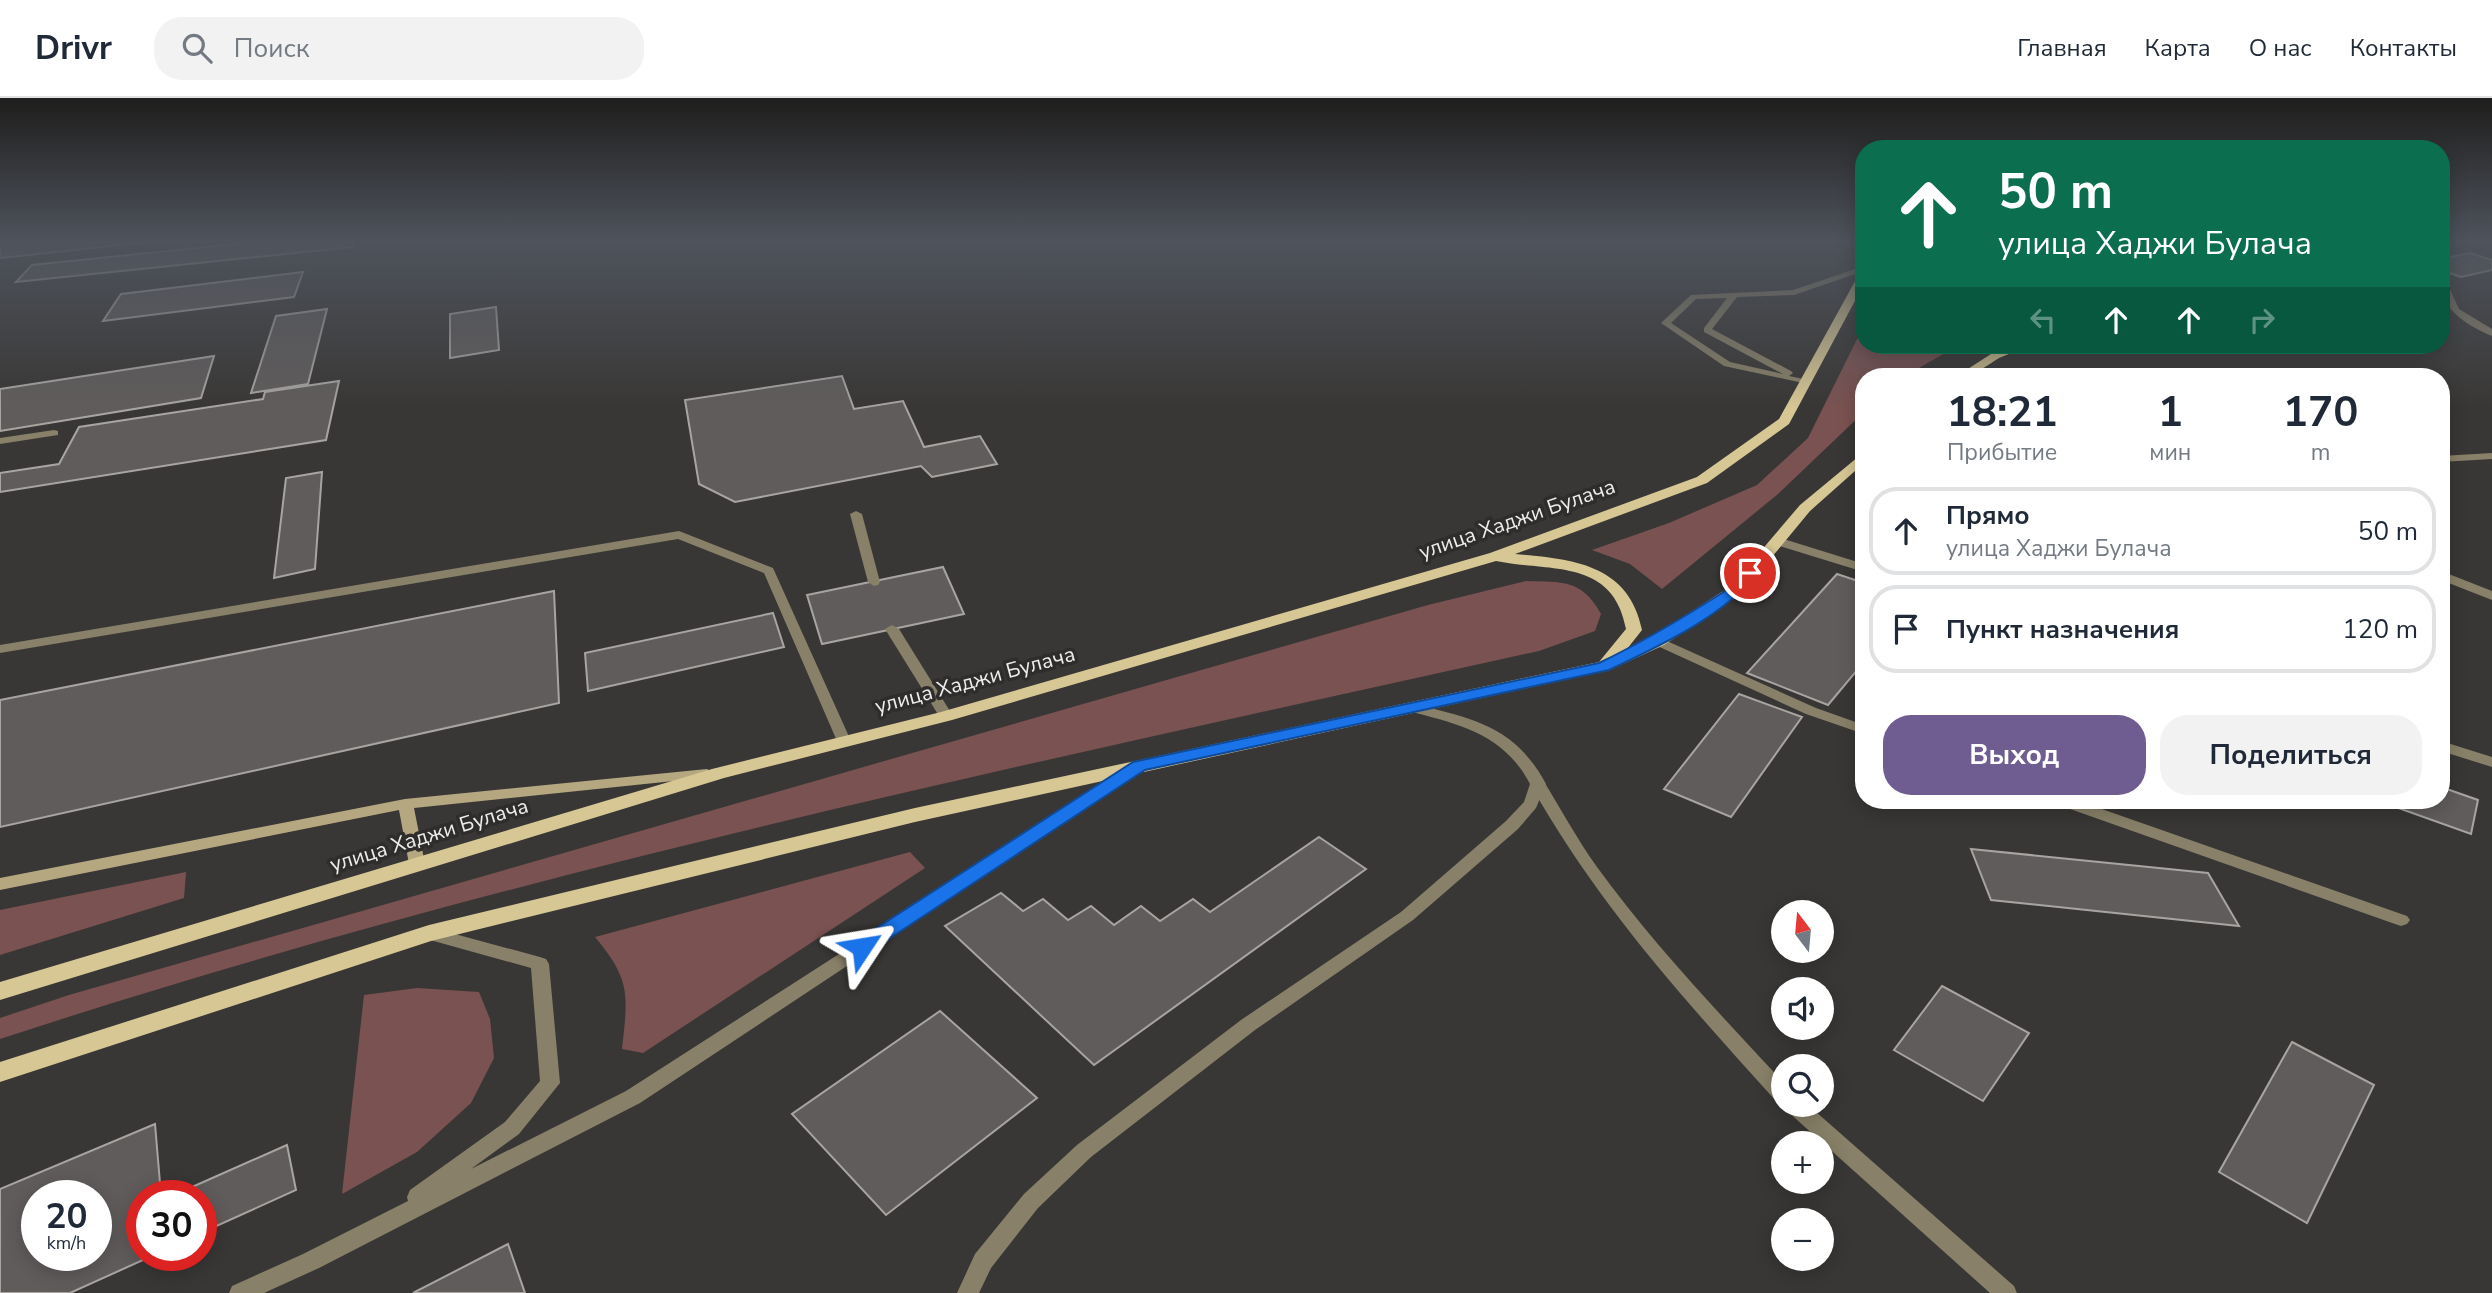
<!DOCTYPE html>
<html lang="ru">
<head>
<meta charset="utf-8">
<style>
	:root { --surface:#fff; --page:#f2f2f3; --text:#1f2937; --muted:#747a83; --line:#e0e1e3; --accent:#6f5d91 }
	body { margin:0; font-family:"Nunito Sans",sans-serif; background:var(--page); color:var(--text); height:100vh; display:flex; flex-direction:column; font-size:26px; white-space:nowrap }
	* { box-sizing:border-box; margin:0 }
	p { font-size:23px; color:var(--muted) }
	.icon { flex:none; width:38px; height:38px; fill:none; stroke:currentColor; stroke-width:2; stroke-linecap:round; stroke-linejoin:round }
	.map { position:relative; flex:1; overflow:hidden }
	.sheet { position:absolute; left:1855px; top:270px; width:595px; height:441px; display:flex; flex-direction:column; background:var(--surface); border-radius:28px; box-shadow:0 4px 18px #0003 }
	.sheet>* { flex:none }
	.banner { position:absolute; left:1855px; top:42px; width:595px; height:214px; border-radius:28px; box-shadow:0 4px 18px #0003; background:#0b6e4f; color:#fff; overflow:hidden }
	.needle { width:46px; rotate:344deg }
	.fabs { position:absolute; left:1771px; top:802px; display:grid; gap:14px }
	.fabs a { display:grid; place-items:center; width:63px; height:63px; border-radius:50%; background:var(--surface); box-shadow:0 4px 18px #0003; font-size:35px }
	.speed { position:absolute; left:21px; top:1082px; display:flex; gap:14px; font-size:35px; font-weight:700; text-align:center }
	.speed>* { display:grid; place-content:center; width:91px; height:91px; border-radius:50%; background:var(--surface); box-shadow:0 4px 18px #0003; line-height:1 }
	.speed small { font-size:18px; font-weight:400 }
	.speed .limit { border:10px solid #d22; background:#fff; color:#111 }
	.pin { position:absolute; display:grid; place-items:center; width:60px; height:60px; color:#fff; margin:-30px; border:4px solid #fff; border-radius:50%; box-shadow:0 2px 7px #0007 }
	.me { position:absolute; width:77px; margin:-38px; rotate:57deg; stroke-linejoin:round; filter:drop-shadow(0 0 5px #0008) }
	.turn { display:flex; align-items:center; gap:24px; height:147px; padding:0 28px; font-size:32px }
	.turn .icon { width:91px; height:91px; stroke-width:2.5 }
	.turn b { display:block; font-size:49px; line-height:60px }
	.lanes { display:flex; align-items:center; height:66px; padding:0 28px; background:#0003; justify-content:center; gap:35px; direction:ltr }
	.lanes .off { opacity:.35 }
	.eta { display:flex; justify-content:space-evenly; align-items:center; height:119px; text-align:center }
	.eta b { font-size:42px; font-weight:700; line-height:49px }
	.button { display:flex; gap:14px; margin-top:auto; padding:14px 28px }
	.button a { flex:1; height:80px; border-radius:28px; background:var(--accent); color:#fff; font-size:28px; font-weight:700; line-height:80px; text-align:center }
	.button a+a { background:var(--page); color:var(--text) }
	ul { padding:0; list-style:none }
	li { display:flex; align-items:center; gap:21px; height:88px; margin:0 14px 10px; padding:0 14px; border:4px solid var(--line); border-radius:28px }
	li div { flex:1 }
	li b { display:block; font-size:26px }
	li em { font-style:normal }
	header { display:flex; align-items:center; gap:42px; box-sizing:border-box; height:98px; padding:0 35px; background:var(--surface); border-bottom:2px solid var(--line) }
	header strong { font-size:33px }
	nav { display:flex; gap:38px; margin-inline-start:auto; font-size:24px }
	.search { width:490px; height:63px; background:var(--page); display:flex; align-items:center; gap:18px; box-sizing:border-box; padding:0 24px; border-radius:28px; color:var(--muted); font-size:26px }
	.map>svg:first-child { display:block }
	.green { fill:#7a5251 }
	.building { fill:#605c5b; stroke:#a8a4a2; stroke-width:2; fill-rule:evenodd }
	.lines { fill:none; stroke-linecap:round; stroke-linejoin:round }
	.lane { fill:#888068; fill-rule:evenodd }
	.street { fill:#888068; fill-rule:evenodd }
	.secondary { fill:#b5a881; fill-rule:evenodd }
	.primary { fill:#d7c795; fill-rule:evenodd }
	.route { fill:#1a73e8; stroke:#114b97; stroke-width:2 }
	.labels { text-anchor:middle; dominant-baseline:central; stroke-width:7; stroke-linejoin:round; paint-order:stroke }
	.street-label { font-size:21px; fill:#efedec; stroke:#2f2d2b }
</style>
</head>
<body>
<header>
<strong>Drivr</strong>
<div class="search"><svg class="icon" aria-label="search" viewBox="0 0 24 24"><circle cx="10" cy="10" r="6"/><path d="M15 15l6 6"/></svg>Поиск</div>
<nav><a>Главная</a><a>Карта</a><a>О нас</a><a>Контакты</a></nav>
</header>
<div class="map">
<svg width="2492" height="1195" viewBox="0 0 2492 1195">
	<rect width="100%" height="100%" fill="#393735"/>
	<g class="green">
		<polygon points="1864,227 1864,247 1959,247 1905,278 1864,278 1864,314 1778,396 1662,491 1630,466 1592,452 1669,425 1757,387 1808,340"/>
		<path d="M1526 483C1562 484 1582 481 1601 516L1595 533 1539 553C1023 667 503 776 0 941V920L69 897 1428 507Z"/>
		<path d="M910 754 925 770 643 955 622 951C628 897 631 882 595 839Z"/>
		<polygon points="186,774 184,800 0,857 0,812"/>
		<polygon points="417,890 479,894 490,921 494,960 471,1005 417,1054 342,1096 364,897"/>
	</g>
	<g class="building">
		<polygon points="0,143 157,143 0,160"/>
		<polygon points="264,143 354,143 352,149 16,184 32,167"/>
		<polygon points="2470,155 2492,162 2492,172 2461,179 2441,172 2441,161"/>
		<polygon points="303,174 294,199 103,223 121,196"/>
		<polygon points="496,209 499,252 450,260 450,216"/>
		<polygon points="327,211 308,286 251,295 276,218"/>
		<polygon points="214,258 201,300 0,333 0,291"/>
		<polygon points="842,278 854,311 903,303 924,349 980,338 997,366 932,379 921,368 735,404 699,386 685,302"/>
		<polygon points="339,283 326,342 0,394 0,375 59,366 79,329 263,301 265,294"/>
		<polygon points="322,374 315,471 274,480 286,380"/>
		<polygon points="943,469 964,516 822,546 807,497"/>
		<polygon points="1837,476 1864,485 1864,564 1828,607 1747,575"/>
		<polygon points="554,493 559,605 0,729 0,602"/>
		<polygon points="773,515 784,549 588,593 585,555"/>
		<polygon points="1739,596 1802,619 1731,719 1664,691"/>
		<polygon points="2441,689 2478,702 2471,736 2376,702 2441,702"/>
		<polygon points="1319,739 1366,771 1094,967 945,828 1001,795 1023,813 1043,801 1068,822 1091,808 1114,827 1141,808 1160,823 1193,801 1210,814"/>
		<polygon points="1971,751 2208,775 2239,828 1991,802"/>
		<polygon points="1942,888 2029,935 1983,1003 1894,952"/>
		<polygon points="940,913 1037,1000 886,1117 792,1016"/>
		<polygon points="2292,944 2374,987 2307,1125 2219,1074"/>
		<path d="M155 1026 161 1097H142V1157H154L70 1195H0V1091ZM37 1097H96V1157H37Z"/>
		<polygon points="287,1047 296,1092 201,1135 201,1097 174,1097"/>
		<polygon points="508,1146 525,1195 413,1195"/>
	</g>
	<g class="lines">
		<g class="lane">
			<path d="M1864 168V173L1794 197 1737 199 1712 231 1791 273 1793 275 1789 278 1808 282V286L1724 268 1661 225 1691 197 1793 192ZM1727 200 1704 230V234L1783 276 1730 264 1671 225 1696 201Z"/>
			<path d="M2441 186 2449 189 2459 211 2492 231V238C2470 229 2441 212 2441 186Z"/>
			<polygon points="54,332 58,333 58,337 0,346 0,340"/>
			<polygon points="2492,355 2492,361 2441,364 2441,358"/>
			<polygon points="856,413 862,416 880,484 878,487 874,488 868,484 850,416"/>
			<polygon points="679,433 773,470 851,643 849,646 844,648 837,643 764,475 678,441 0,555 0,547"/>
			<polygon points="1777,439 1864,466 1864,474 1773,446 1773,440"/>
			<polygon points="2441,473 2492,493 2492,502 2441,482"/>
			<polygon points="892,527 899,531 953,618 951,621 941,621 939,618 885,531"/>
			<polygon points="1658,539 1816,610 1864,627 1864,636 1806,616 1653,546 1651,543 1653,540"/>
			<polygon points="2441,643 2492,659 2492,669 2441,653"/>
			<path d="M1538 681 1543 682C1561 711 1577 741 1597 769 1653 846 1719 915 1783 984V1005L1776 1003C1683 900 1599 808 1530 686Z"/>
			<polygon points="2053,702 2076,702 2407,818 2410,822 2407,826 2401,828 2395,826 2056,706"/>
			<polygon points="1783,1006 1807,1006 2014,1188 2017,1195 1990,1195 1786,1012"/>
		</g>
		<g class="street">
			<path d="M1413 606C1472 620 1515 628 1546 686L1536 710 1518 731 1413 822 1255 932 1091 1059 1038 1110 991 1170 979 1195H957L975 1156 1024 1096 1077 1047 1241 922 1401 814 1506 723 1524 704 1530 686C1504 636 1459 626 1408 613L1406 610 1408 607Z"/>
			<polygon points="1138,664 1143,666 1145,669 1143,672 640,1005 319,1170 264,1195 229,1195 232,1188 303,1156 408,1103 407,1099 410,1092 505,1024 540,983 531,870 423,840 420,835 423,830 429,829 540,859 546,861 549,866 560,985 519,1036 471,1071 626,993"/>
		</g>
		<polygon class="secondary" points="707,671 715,676 712,679 414,710 425,766 423,770 411,770 409,766 399,712 0,792 0,780 405,701"/>
		<g class="primary">
			<path d="M1864 173V186L1789 326 1707 385 1515 456C1572 461 1629 466 1642 532L1627 551 1652 539 1731 488 1800 407 1864 354V365L1810 413 1743 494 1664 547 1610 572 915 724 431 843 0 984V964L429 827 915 710 1599 564 1626 531C1613 460 1550 474 1496 463L952 622 724 680 0 902V884L712 671 941 614 1490 455 1697 379 1779 321 1859 176Z"/>
			<polygon points="2015,247 2031,247 1999,260 1971,278 1957,278 1991,256"/>
		</g>
	</g>
	<linearGradient id="sky" x2="0" y2="1"><stop stop-color="#1f1e1d"/><stop offset="0.46" stop-color="#4e535c"/><stop offset="1" stop-color="#4e535c" stop-opacity="0"/></linearGradient>
	<rect width="2492" height="311" fill="url(#sky)"/>
	<path class="route" d="M1750 471 1757 475C1725 518 1657 549 1609 572L1145 672 869 854H855L852 849 855 844 1133 664 1599 565C1643 544 1681 521 1722 495 1731 488 1739 474 1750 471Z"/>
	<g class="labels">
		<g class="street-label">
			<text transform="translate(1517 421) rotate(-19)">улица Хаджи Булача</text>
			<text transform="translate(975 582) rotate(-15)">улица Хаджи Булача</text>
			<text transform="translate(429 737) rotate(-17)">улица Хаджи Булача</text>
		</g>
	</g>
</svg>
<div class="fabs">
<a><svg class="needle" viewBox="-14 -14 28 28"><path d="M0-13l5 13h-10z" fill="#e53935"/><path d="M0 13l5-13h-10z" fill="#747a83"/></svg></a>
<a><svg class="icon" aria-label="sound" viewBox="0 0 24 24"><path d="M4 9h4l5-4v14l-5-4H4zM17 9q2 3 0 6"/></svg></a>
<a><svg class="icon" aria-label="search" viewBox="0 0 24 24"><circle cx="10" cy="10" r="6"/><path d="M15 15l6 6"/></svg></a>
<a>+</a>
<a>−</a>
</div>
<div class="speed"><div>20<small>km/h</small></div><div class="limit">30</div></div>
<div class="pin" style="left:1750px;top:475px;background:#d93025"><svg class="icon" aria-label="arrive" viewBox="0 0 24 24"><path d="M6 21V4h12l-3 4 3 4H6"/></svg></div>
<svg class="me" style="left:862px;top:849px" viewBox="-20 -20 40 40"><path d="M0-17L14 15 0 8-14 15z" fill="#1a73e8" stroke="#fff" stroke-width="4"/></svg>
<div class="banner">
<div class="turn"><svg class="icon" aria-label="ahead" viewBox="0 0 24 24"><path d="M12 20V5M6 11l6-6 6 6"/></svg><div><b>50 m</b>улица Хаджи Булача</div></div>
<div class="lanes"><svg class="icon off" aria-label="left" viewBox="0 0 24 24"><path d="M17 20v-9H6M10 6l-5 5 5 5"/></svg><svg class="icon" aria-label="ahead" viewBox="0 0 24 24"><path d="M12 20V5M6 11l6-6 6 6"/></svg><svg class="icon" aria-label="ahead" viewBox="0 0 24 24"><path d="M12 20V5M6 11l6-6 6 6"/></svg><svg class="icon off" aria-label="right" viewBox="0 0 24 24"><path d="M7 20v-9h11M14 6l5 5-5 5"/></svg></div>
</div>
<section class="sheet">
<div class="eta">
<div><b>18:21</b><p>Прибытие</p></div>
<div><b>1</b><p>мин</p></div>
<div><b>170</b><p>m</p></div>
</div>
<ul>
<li><svg class="icon" aria-label="ahead" viewBox="0 0 24 24"><path d="M12 20V5M6 11l6-6 6 6"/></svg><div><b>Прямо</b><p>улица Хаджи Булача</p></div><em>50 m</em></li>
<li><svg class="icon" aria-label="arrive" viewBox="0 0 24 24"><path d="M6 21V4h12l-3 4 3 4H6"/></svg><div><b>Пункт назначения</b></div><em>120 m</em></li>
</ul>
<div class="button"><a>Выход</a><a>Поделиться</a></div>
</section>
</div>
</body>
</html>
